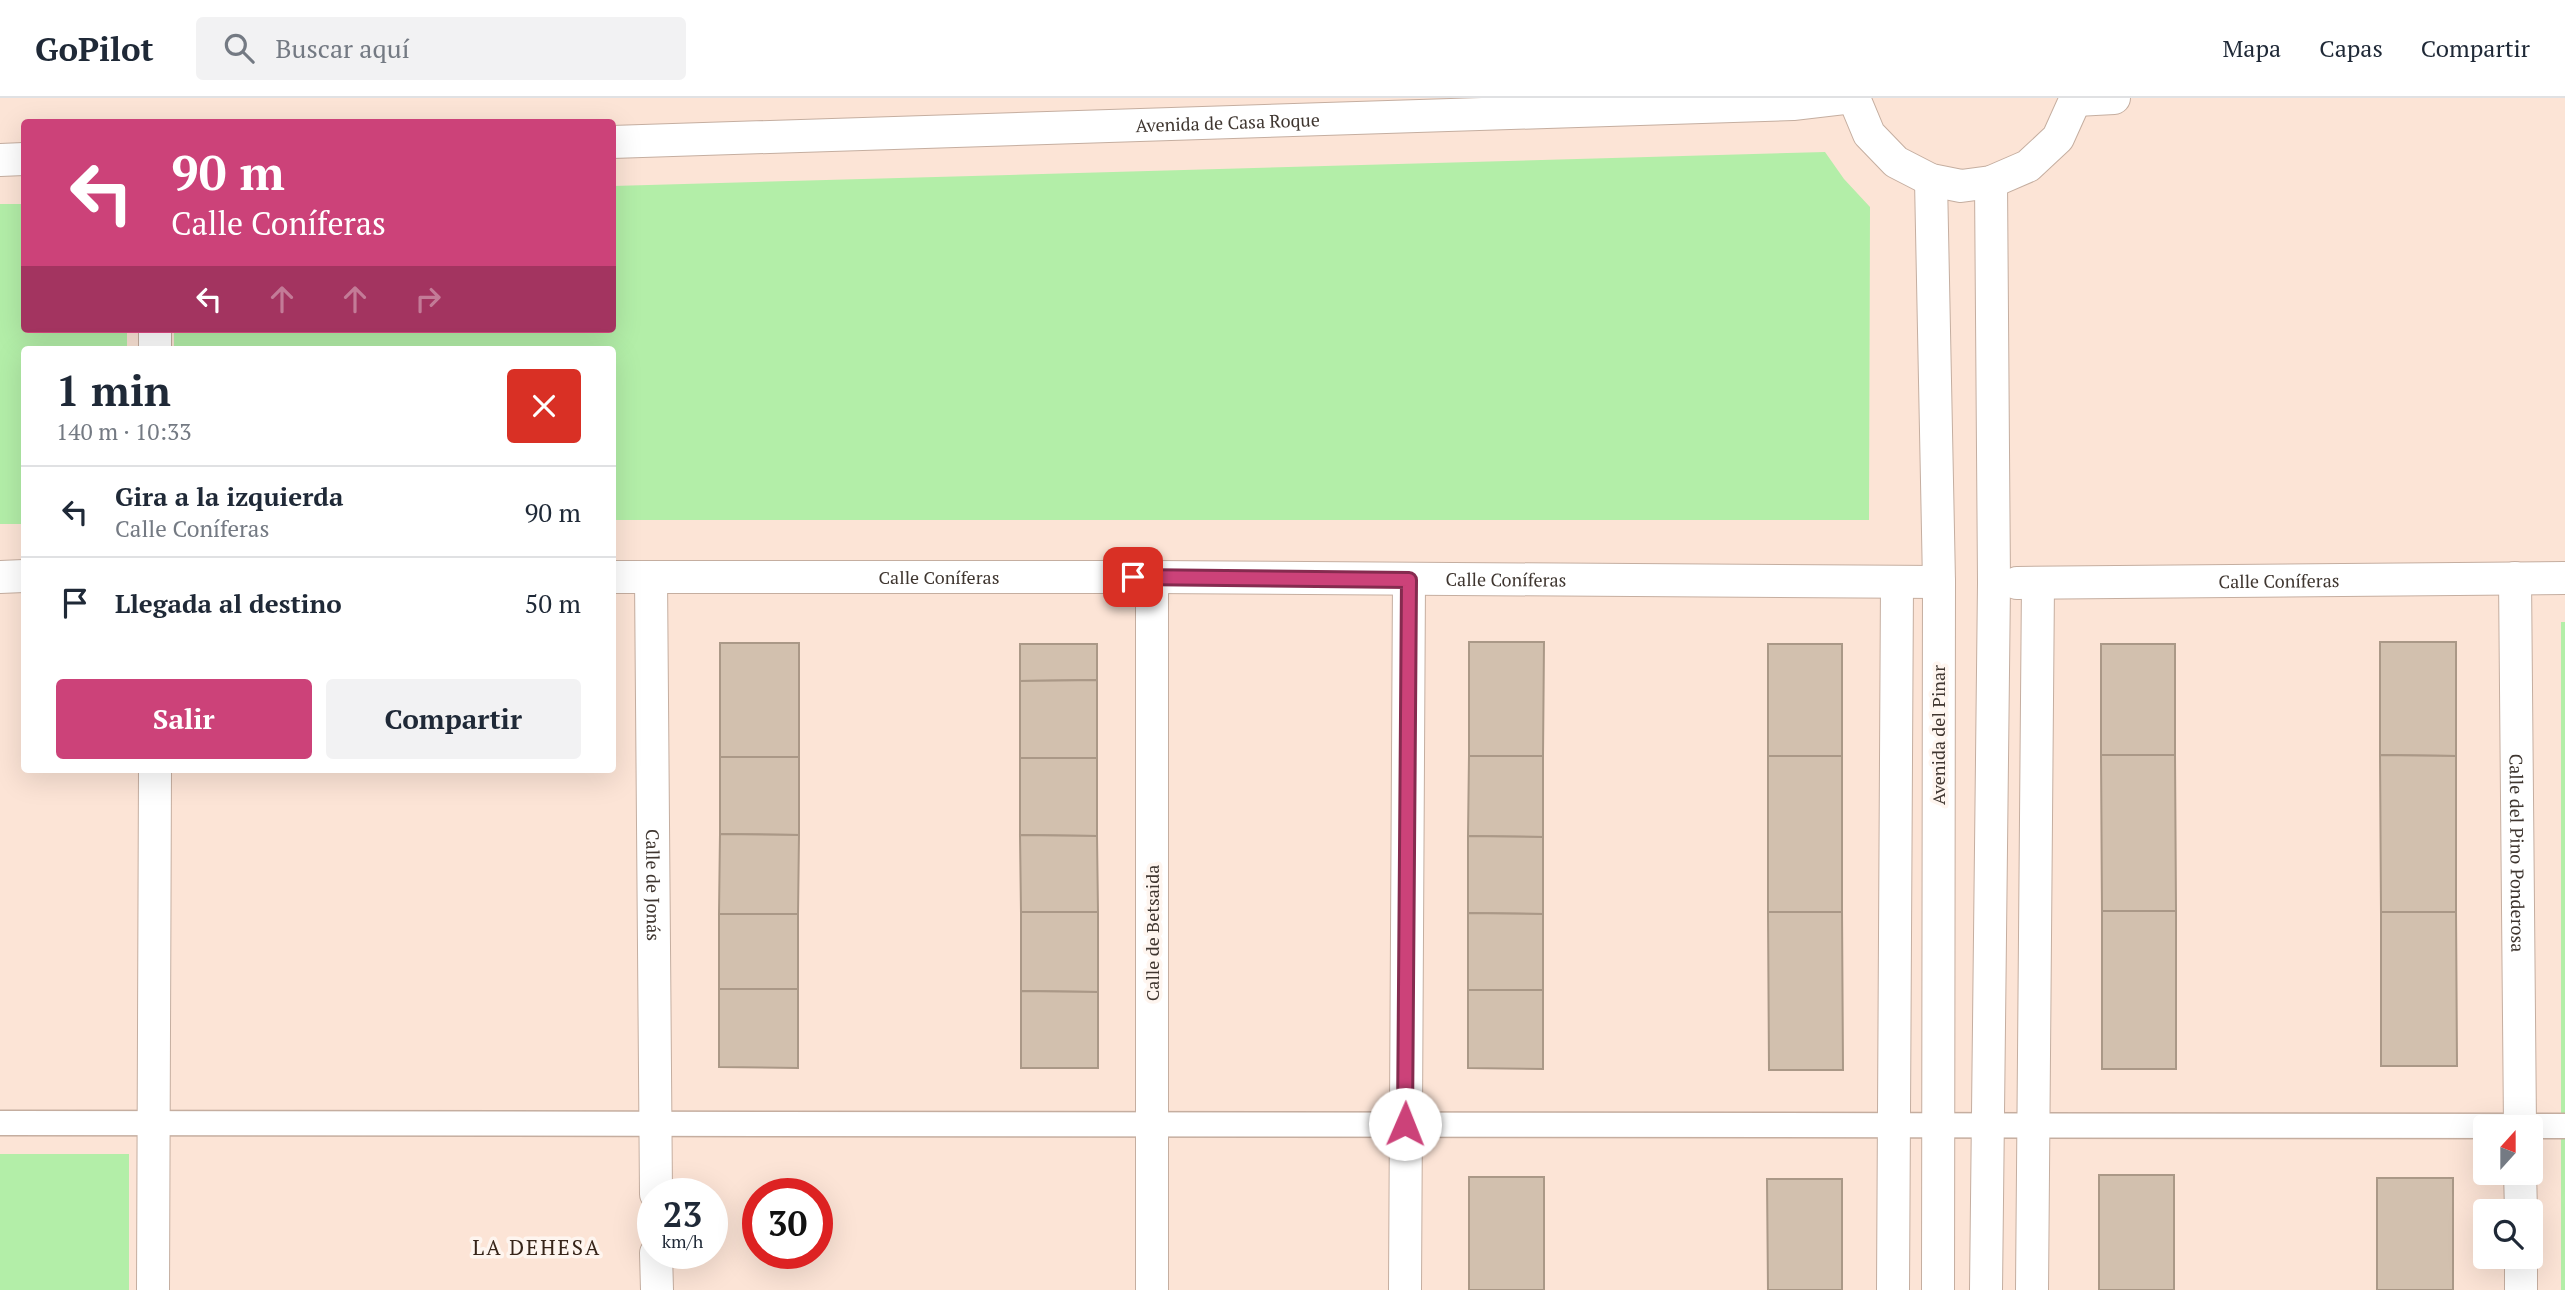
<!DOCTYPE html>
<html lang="es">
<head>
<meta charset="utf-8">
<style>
	:root { --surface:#fff; --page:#f2f2f3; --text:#1f2937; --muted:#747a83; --line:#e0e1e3; --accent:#cc4279 }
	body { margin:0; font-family:"PT Serif",serif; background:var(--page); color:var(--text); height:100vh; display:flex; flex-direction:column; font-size:26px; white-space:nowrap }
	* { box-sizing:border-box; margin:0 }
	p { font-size:23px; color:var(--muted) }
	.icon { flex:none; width:38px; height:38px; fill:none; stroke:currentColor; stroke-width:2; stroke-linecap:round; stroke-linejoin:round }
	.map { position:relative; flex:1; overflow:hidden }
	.details { position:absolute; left:21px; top:248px; width:595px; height:427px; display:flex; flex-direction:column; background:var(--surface); border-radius:7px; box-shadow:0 7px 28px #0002 }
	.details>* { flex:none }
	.banner { position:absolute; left:21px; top:21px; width:595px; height:214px; border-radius:7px; box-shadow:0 7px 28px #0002; background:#cc4279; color:#fff; overflow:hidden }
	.needle { width:46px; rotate:21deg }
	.fabs { position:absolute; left:2473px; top:1017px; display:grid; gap:14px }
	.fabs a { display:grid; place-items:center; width:70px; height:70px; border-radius:7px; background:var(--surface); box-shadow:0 7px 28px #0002; font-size:35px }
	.speed { position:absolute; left:637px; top:1080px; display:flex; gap:14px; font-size:35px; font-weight:700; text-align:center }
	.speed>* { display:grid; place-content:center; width:91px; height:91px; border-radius:50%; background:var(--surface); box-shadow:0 7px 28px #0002; line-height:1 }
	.speed small { font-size:18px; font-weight:400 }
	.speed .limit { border:10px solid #d22; background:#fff; color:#111 }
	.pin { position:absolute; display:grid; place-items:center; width:60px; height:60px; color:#fff; margin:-30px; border-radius:14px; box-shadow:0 4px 10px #0006 }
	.me { position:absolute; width:77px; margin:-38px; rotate:1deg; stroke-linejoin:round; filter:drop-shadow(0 0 5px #0008) }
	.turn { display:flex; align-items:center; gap:24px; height:147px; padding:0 35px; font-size:32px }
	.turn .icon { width:91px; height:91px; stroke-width:2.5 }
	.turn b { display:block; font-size:49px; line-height:60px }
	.lanes { display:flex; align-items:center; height:66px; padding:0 35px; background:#0003; justify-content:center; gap:35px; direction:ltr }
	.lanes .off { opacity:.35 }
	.round { display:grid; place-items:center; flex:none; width:74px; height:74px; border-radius:7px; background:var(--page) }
	.summary { display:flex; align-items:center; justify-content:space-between; height:119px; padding:0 35px }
	h1 { font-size:42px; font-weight:700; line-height:52px }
	.cta { display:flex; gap:14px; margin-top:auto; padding:14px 35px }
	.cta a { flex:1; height:80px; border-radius:7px; background:var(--accent); color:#fff; font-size:28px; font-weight:700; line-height:80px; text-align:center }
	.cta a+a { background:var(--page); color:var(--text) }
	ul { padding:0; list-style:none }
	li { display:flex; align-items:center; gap:21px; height:91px; padding:0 35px; border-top:2px solid var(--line) }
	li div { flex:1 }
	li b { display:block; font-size:26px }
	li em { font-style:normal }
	header { display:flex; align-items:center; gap:42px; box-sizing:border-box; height:98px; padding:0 35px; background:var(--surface); border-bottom:2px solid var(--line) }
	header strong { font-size:33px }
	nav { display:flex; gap:38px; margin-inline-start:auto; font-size:24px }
	.search { width:490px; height:63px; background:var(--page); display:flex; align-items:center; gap:18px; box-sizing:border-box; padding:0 24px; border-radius:7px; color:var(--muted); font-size:26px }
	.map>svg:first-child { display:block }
	.green { fill:#b3eea8 }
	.building { fill:#d2c0ae; stroke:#aa9887; stroke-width:2 }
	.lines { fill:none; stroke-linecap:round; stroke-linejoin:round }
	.pedestrian-casing { stroke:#c5aea0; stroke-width:27 }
	.minor-casing { stroke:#c5aea0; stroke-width:34 }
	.pedestrian { stroke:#fff; stroke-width:24 }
	.minor { stroke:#fff; stroke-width:32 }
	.route-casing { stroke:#852b4f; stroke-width:18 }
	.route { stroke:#cc4279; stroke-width:12 }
	.labels { text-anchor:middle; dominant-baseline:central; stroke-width:7; stroke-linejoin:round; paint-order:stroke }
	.street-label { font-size:18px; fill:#3f3630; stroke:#fef5ef }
	.quarter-label { font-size:21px; letter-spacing:2px; fill:#37251a; stroke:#fef5ef }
</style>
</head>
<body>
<header>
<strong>GoPilot</strong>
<div class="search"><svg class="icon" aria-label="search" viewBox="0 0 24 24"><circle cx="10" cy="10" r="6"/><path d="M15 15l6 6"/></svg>Buscar aquí</div>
<nav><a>Mapa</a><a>Capas</a><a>Compartir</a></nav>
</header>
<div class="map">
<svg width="2565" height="1192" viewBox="0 0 2565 1192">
	<rect width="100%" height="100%" fill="#fce4d6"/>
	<g class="green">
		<polygon points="1825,54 1844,81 1870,109 1869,422 613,422 612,252 174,252 174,231 612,231 613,88"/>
		<polygon points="0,106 24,106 24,231 127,231 127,252 24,252 24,426 0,426"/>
		<rect x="2561" y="524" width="4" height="668"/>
		<rect x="0" y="1056" width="129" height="136"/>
	</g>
	<g class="building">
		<polygon points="1469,544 1544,544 1543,658 1469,658"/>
		<polygon points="2380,544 2456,544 2456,658 2380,657"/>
		<rect x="720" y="545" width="79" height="114"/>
		<polygon points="1020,546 1097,546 1097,582 1020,583"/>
		<rect x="1768" y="546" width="74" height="112"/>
		<rect x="2101" y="546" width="74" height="111"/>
		<polygon points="1097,582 1097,660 1020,660 1020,583"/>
		<polygon points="2101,657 2175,657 2176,813 2102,813"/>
		<polygon points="2380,657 2456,658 2456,814 2381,814"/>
		<polygon points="1469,658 1543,658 1543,739 1468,738"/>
		<rect x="1768" y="658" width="74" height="156"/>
		<polygon points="720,659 799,659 799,737 720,736"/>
		<polygon points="1020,660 1097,660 1097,738 1020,737"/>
		<polygon points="720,736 799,737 798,816 719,816"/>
		<polygon points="1020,737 1097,738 1098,814 1021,814"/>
		<polygon points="1468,738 1543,739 1543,816 1468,815"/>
		<rect x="2102" y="813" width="74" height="158"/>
		<polygon points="1021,814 1098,814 1098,894 1021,893"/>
		<polygon points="1768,814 1842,814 1843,972 1769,972"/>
		<polygon points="2381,814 2456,814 2457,968 2381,968"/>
		<polygon points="1468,815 1543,816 1543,892 1468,892"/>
		<rect x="719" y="816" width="79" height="75"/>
		<polygon points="719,891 798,891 798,970 719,969"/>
		<polygon points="1468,892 1543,892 1543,971 1468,970"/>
		<polygon points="1021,893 1098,894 1098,970 1021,970"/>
		<rect x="2099" y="1077" width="75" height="115"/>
		<rect x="1469" y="1079" width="75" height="113"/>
		<rect x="2377" y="1080" width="76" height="112"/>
		<polygon points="1767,1081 1842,1081 1842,1192 1768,1192"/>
	</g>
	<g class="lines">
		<defs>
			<polyline id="pedestrian" points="0,1025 2565,1028"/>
			<g id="minor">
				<polyline points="1854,0 1869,36 1896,64 1931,82 1961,88 1991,84 2028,68 2058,40 2076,0"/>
				<polyline points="2076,2 2114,0"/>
				<path id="s1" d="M612 44 1793 6 1844 0"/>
				<polyline points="0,62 24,61"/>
				<polyline points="1931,82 1939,484 1938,1192"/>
				<polyline points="155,231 155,252"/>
				<polyline points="0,479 24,478"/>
				<path id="s2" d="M612 479H1152L1939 484"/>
				<path id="s3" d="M651 479 656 1096"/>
				<polyline points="1152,479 1152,1192"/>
				<path id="s4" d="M2515 480 2520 1029"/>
				<path id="s5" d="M2017 485 2565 480"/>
				<polyline points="2520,1074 2521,1113"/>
				<polyline points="656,1155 657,1192"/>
				<polyline points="2521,1158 2521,1192"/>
				<polyline points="153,1192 155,672"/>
				<polyline points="1405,1192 1409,482"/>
				<polyline points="1893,1192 1897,485"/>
				<polyline points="1986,1192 1994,485 1991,84"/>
				<polyline points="2032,1192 2038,485"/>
			</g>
		</defs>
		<use href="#pedestrian" class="pedestrian-casing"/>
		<use href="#minor" class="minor-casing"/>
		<use href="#pedestrian" class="pedestrian"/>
		<use href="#minor" class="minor"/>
	</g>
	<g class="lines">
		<defs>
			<polyline id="route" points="1133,479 1409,482 1405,1026"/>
		</defs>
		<use href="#route" class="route-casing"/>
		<use href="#route" class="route"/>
	</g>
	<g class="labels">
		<g class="street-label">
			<text stroke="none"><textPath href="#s1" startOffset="616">Avenida de Casa Roque</textPath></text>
			<text stroke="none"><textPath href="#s2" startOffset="327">Calle Coníferas</textPath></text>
			<text stroke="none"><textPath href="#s2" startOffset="894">Calle Coníferas</textPath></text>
			<text stroke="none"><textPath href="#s5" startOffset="262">Calle Coníferas</textPath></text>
			<text transform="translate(1938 637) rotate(-90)">Avenida del Pinar</text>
			<text stroke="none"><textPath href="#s4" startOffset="275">Calle del Pino Ponderosa</textPath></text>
			<text stroke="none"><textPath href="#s3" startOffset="308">Calle de Jonás</textPath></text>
			<text transform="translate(1152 835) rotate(-90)">Calle de Betsaida</text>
		</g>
		<g class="quarter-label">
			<text x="537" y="1149">LA DEHESA</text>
		</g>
	</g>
</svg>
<div class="fabs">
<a><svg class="needle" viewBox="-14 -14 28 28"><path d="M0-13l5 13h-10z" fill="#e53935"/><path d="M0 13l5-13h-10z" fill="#747a83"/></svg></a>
<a><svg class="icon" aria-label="search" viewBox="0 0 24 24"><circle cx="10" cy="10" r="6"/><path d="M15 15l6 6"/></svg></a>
</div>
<div class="speed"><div>23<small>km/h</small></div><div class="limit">30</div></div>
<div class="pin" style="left:1133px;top:479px;background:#d93025"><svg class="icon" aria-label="arrive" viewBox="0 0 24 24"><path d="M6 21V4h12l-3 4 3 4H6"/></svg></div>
<svg class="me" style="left:1405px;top:1026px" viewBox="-20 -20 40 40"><circle r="19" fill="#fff"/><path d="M0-13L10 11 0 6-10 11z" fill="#cc4279"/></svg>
<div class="banner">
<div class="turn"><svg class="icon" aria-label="left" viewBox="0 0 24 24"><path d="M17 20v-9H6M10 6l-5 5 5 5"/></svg><div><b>90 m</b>Calle Coníferas</div></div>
<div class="lanes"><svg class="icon" aria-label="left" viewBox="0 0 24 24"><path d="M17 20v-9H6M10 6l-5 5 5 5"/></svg><svg class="icon off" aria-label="ahead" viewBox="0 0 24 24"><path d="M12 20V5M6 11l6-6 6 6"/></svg><svg class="icon off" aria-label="ahead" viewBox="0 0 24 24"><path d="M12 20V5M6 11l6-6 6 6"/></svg><svg class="icon off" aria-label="right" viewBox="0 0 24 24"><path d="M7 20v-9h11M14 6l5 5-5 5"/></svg></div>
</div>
<section class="details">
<div class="summary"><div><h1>1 min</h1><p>140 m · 10:33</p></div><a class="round" style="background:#d93025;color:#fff"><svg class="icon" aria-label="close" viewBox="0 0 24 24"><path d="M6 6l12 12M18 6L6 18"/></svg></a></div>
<ul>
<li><svg class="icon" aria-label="left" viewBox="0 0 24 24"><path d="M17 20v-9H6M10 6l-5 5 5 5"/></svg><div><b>Gira a la izquierda</b><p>Calle Coníferas</p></div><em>90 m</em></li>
<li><svg class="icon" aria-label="arrive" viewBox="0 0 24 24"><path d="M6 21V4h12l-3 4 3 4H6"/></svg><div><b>Llegada al destino</b></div><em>50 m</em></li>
</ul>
<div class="cta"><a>Salir</a><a>Compartir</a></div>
</section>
</div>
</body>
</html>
